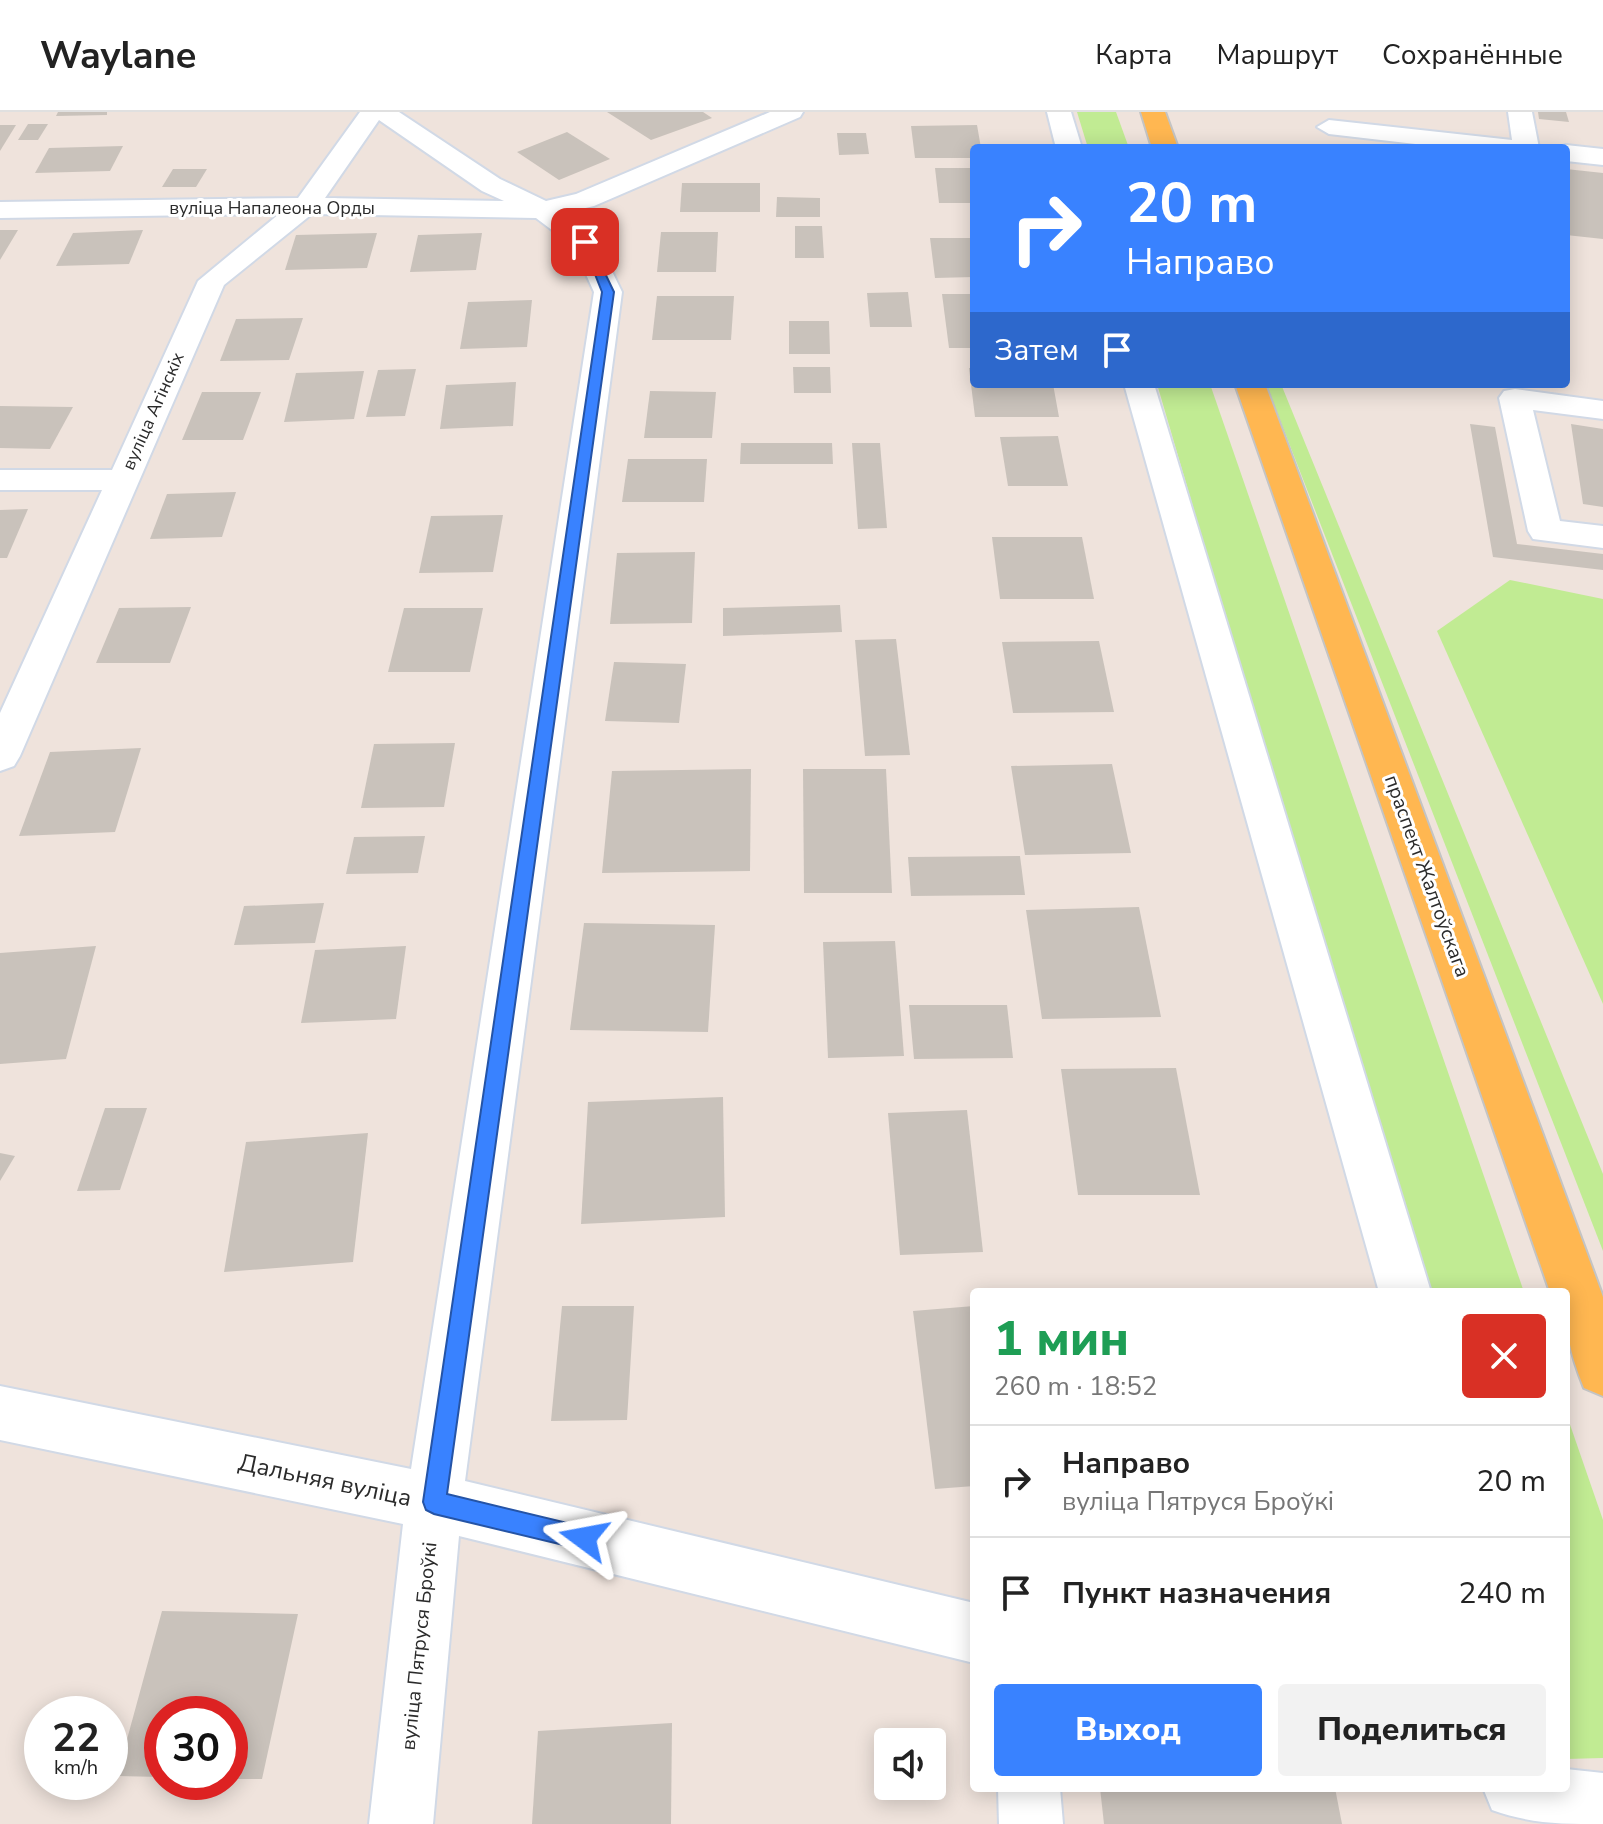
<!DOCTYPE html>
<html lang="ru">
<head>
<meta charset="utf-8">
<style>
	:root { --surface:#fff; --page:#f2f2f2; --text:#222; --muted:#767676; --line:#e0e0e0; --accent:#3982ff }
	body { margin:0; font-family:"Nunito Sans",sans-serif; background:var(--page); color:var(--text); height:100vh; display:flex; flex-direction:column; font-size:30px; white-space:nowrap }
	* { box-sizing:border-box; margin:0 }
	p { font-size:26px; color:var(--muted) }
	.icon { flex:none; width:44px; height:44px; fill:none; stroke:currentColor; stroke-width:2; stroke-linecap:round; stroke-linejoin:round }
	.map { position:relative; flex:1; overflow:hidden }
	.drawer { position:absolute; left:970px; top:1176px; width:600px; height:504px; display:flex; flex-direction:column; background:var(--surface); border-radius:8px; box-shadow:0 4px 20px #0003 }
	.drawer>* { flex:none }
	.hud { position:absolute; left:970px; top:32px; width:600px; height:244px; border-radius:8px; box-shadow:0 4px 20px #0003; background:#3982ff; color:#fff; overflow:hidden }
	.tools { position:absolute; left:874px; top:1616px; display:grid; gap:16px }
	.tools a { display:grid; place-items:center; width:72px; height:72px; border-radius:8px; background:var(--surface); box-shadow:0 4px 20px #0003; font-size:40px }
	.speed { position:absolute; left:24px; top:1584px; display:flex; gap:16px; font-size:40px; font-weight:700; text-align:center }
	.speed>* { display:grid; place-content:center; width:104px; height:104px; border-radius:50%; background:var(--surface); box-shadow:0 4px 20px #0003; line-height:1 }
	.speed small { font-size:20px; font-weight:400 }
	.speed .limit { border:12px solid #d22; background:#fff; color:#111 }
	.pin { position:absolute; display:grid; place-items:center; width:68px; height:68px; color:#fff; margin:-34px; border-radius:16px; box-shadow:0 4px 12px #0006 }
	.me { position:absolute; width:88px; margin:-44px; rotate:283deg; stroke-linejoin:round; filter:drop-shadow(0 0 6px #0008) }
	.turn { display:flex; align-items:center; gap:28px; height:168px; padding:0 24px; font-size:36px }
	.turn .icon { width:104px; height:104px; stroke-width:2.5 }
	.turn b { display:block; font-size:56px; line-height:68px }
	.then { display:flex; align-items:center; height:76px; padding:0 24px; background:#0003; gap:16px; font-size:30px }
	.round { display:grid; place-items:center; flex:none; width:84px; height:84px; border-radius:8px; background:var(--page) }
	.headline { display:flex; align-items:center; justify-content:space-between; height:136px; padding:0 24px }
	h1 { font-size:48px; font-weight:800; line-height:60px; color:#1e9e55 }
	.cta { display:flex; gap:16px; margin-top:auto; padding:16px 24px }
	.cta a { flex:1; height:92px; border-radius:8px; background:var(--accent); color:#fff; font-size:32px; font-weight:800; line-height:92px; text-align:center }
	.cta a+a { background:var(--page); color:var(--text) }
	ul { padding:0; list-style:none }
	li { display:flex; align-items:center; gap:24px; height:112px; padding:0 24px; border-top:2px solid var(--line) }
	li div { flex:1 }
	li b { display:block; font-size:30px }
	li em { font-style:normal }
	header { display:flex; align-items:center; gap:48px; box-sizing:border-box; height:112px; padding:0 40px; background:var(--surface); border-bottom:2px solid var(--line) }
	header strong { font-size:38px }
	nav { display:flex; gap:44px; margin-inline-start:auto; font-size:28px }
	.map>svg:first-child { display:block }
	.green { fill:#c1eb93 }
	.building { fill:#c9c2bb }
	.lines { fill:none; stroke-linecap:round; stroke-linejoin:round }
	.minor-casing { stroke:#d1d9e6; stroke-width:4 }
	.major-casing { stroke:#c4c4c4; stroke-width:4 }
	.minor { fill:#fff; fill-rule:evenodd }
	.major { fill:#ffb751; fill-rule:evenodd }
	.route { fill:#3982ff; stroke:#2554a6; stroke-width:2 }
	.labels { text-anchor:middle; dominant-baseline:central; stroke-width:6; stroke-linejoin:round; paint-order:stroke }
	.far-street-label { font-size:18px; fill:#2b2b2b; stroke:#fff }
	.street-label { font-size:20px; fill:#2b2b2b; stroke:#fff }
	.near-street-label { font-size:24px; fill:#2b2b2b; stroke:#fff }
</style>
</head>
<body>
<header>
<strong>Waylane</strong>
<nav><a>Карта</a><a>Маршрут</a><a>Сохранённые</a></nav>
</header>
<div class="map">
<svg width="1603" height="1712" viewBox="0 0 1603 1712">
	<rect width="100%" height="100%" fill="#efe3dc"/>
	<g class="green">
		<polygon points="1077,0 1116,0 1129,36 1088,36"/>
		<polygon points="1157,272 1210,272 1524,1180 1423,1180"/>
		<polygon points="1266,272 1281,272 1603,1062 1603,1139"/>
		<polygon points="1510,468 1603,487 1603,892 1437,519"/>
		<polygon points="1566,1301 1603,1408 1603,1646 1566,1647"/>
	</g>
	<g class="building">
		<polygon points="58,0 107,0 107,3 56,4"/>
		<polygon points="607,0 703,0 712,6 651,28"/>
		<polygon points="1538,0 1566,0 1569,10 1539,7"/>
		<polygon points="28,12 48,12 38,28 18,28"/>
		<polygon points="0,13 16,13 0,39"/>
		<polygon points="977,13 981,36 974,36 974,46 915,46 911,14"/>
		<polygon points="567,20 610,47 559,68 517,40"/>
		<polygon points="837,21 866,21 869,42 839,43"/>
		<polygon points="123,34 110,59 35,61 49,36"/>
		<polygon points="935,56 974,56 974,91 939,91"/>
		<polygon points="173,57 207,57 196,75 162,75"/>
		<polygon points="1566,57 1603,61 1603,127 1566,123"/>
		<polygon points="682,71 760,71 760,100 680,100"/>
		<polygon points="777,85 820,86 820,105 776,105"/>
		<polygon points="795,114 822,114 824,146 795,146"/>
		<polygon points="0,118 18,118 0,148"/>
		<polygon points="143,118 129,152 56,154 73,121"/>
		<polygon points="661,120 718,120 716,160 657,160"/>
		<polygon points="377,121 367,156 285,158 296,123"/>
		<polygon points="482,121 476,158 410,160 418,123"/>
		<polygon points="930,126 974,126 974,165 935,166"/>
		<polygon points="908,180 912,215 870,215 867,181"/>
		<polygon points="942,182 974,182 974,236 949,236"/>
		<polygon points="657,184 734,184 731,228 652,228"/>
		<polygon points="532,188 527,235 460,237 468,190"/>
		<polygon points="303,206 289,248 220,249 236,207"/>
		<polygon points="789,209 829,209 830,242 789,242"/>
		<polygon points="793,255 830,255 831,281 794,281"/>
		<polygon points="969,256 974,256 974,272 1053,272 1059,305 975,305"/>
		<polygon points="416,257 405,304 366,305 378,258"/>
		<polygon points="364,259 354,307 284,310 296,261"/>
		<polygon points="516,270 513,314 440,317 446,273"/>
		<polygon points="650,279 716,280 712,326 644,326"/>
		<polygon points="202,280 261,280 243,328 182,328"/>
		<polygon points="0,294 73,295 50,337 0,336"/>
		<polygon points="1470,312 1495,315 1517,432 1603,442 1603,458 1493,445"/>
		<polygon points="1571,312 1603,317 1603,395 1583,392"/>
		<polygon points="1058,324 1068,374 1008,374 1000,325"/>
		<polygon points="741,331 832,331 833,352 740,352"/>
		<polygon points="852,331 880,331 887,416 858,417"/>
		<polygon points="628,347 707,347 704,390 622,390"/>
		<polygon points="236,380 222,425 150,427 167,382"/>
		<polygon points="28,397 7,446 0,446 0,398"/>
		<polygon points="503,403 493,460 419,461 431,404"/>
		<polygon points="992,425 1082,425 1094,487 1000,487"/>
		<polygon points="695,440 692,511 610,512 617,441"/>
		<polygon points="840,493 842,520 723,524 723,496"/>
		<polygon points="191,495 170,551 96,551 119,496"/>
		<polygon points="404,496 483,496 470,560 388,560"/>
		<polygon points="896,527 910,643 865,644 855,528"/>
		<polygon points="1099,529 1114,600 1013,601 1002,530"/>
		<polygon points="614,550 686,552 679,611 605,609"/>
		<polygon points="455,631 444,695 361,696 374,632"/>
		<polygon points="141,636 115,720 19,724 50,640"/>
		<polygon points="1112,652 1131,741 1025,743 1011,654"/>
		<polygon points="751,657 750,759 602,761 612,659"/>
		<polygon points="803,657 886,657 892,781 804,781"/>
		<polygon points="425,724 418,761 346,762 354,725"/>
		<polygon points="1020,744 1025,783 911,784 908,745"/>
		<polygon points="324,791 315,831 234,833 244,794"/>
		<polygon points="1139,795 1161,905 1042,907 1026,798"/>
		<polygon points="584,811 715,813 708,920 570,918"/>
		<polygon points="895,829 904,944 828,946 823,830"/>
		<polygon points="96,834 66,947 0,952 0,841"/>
		<polygon points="406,834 396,907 301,911 315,838"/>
		<polygon points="909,893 1007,893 1013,946 914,947"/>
		<polygon points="1176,956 1200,1083 1078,1083 1061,957"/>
		<polygon points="723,985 725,1105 581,1112 588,990"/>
		<polygon points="105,996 147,996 120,1078 77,1079"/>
		<polygon points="967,998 983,1140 900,1143 888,1001"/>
		<polygon points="368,1021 353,1150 224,1160 246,1030"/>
		<polygon points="0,1041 15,1044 0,1069"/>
		<polygon points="562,1194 634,1194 627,1308 551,1309"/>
		<polygon points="974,1194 974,1374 935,1377 913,1199"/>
		<polygon points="162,1499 298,1502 262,1667 230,1667 230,1602 162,1602 162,1665 117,1664"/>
		<polygon points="672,1611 671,1712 532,1712 538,1619"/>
		<polygon points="1100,1676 1335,1676 1342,1712 1104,1712"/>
	</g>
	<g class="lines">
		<defs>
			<g id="minor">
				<path d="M360 0H399L500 67 546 89 576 82 770 0H803L800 5 594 94 564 101 595 124 622 180 465 1369 974 1491V1551L459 1424 433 1712H369L403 1412 0 1328V1274L411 1357 594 180 573 134 536 106 312 102 224 173 20 644 14 654 0 659V601L102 378H0V358H112L198 169 279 102 0 106V90L298 86ZM379 8 482 79 504 89 325 86Z"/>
				<polygon points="1047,0 1071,0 1082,36 1056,36"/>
				<polygon points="1508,0 1532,0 1539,36 1450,36 1329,22 1317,15 1329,8 1512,28"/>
				<polygon points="1566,33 1603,37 1603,53 1566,49 1566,36 1557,36"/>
				<polygon points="1124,272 1154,272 1431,1180 1379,1180"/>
				<polygon points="1515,277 1603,289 1603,307 1533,298 1560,409 1603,414 1603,436 1533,427 1528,419 1499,286 1504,279"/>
				<path d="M1566 1657 1603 1661V1712C1561 1712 1531 1712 1492 1698L1483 1676H1566Z"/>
				<polygon points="998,1676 1060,1676 1063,1712 999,1712"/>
			</g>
			<g id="major">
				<polygon points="1141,0 1165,0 1178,36 1152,36"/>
				<path d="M1235 272H1265L1603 1185V1284L1584 1276C1569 1238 1566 1221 1566 1180H1550Z"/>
			</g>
		</defs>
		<use href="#minor" class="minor-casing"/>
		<use href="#major" class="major-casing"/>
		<use href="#minor" class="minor"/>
		<use href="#major" class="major"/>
	</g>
	<polygon class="route" points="581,127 590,130 614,180 447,1382 584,1415 592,1418 596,1426 592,1435 584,1438 434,1402 426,1398 423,1390 602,180"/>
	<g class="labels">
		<g class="far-street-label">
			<text x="272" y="96">вуліца Напалеона Орды</text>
			<text transform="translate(153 299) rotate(-66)">вуліца Агінскіх</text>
		</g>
		<g class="street-label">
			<text transform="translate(1427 764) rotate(70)">праспект Жалтоўскага</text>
			<text transform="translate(419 1534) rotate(-84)">вуліца Пятруся Броўкі</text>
		</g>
		<g class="near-street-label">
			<text transform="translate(325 1368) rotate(12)">Дальняя вуліца</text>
		</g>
	</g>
</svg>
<div class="tools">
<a><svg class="icon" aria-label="sound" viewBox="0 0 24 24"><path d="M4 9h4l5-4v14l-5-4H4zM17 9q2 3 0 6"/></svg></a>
</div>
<div class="speed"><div>22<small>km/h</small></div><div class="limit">30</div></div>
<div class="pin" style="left:585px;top:130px;background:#d93025"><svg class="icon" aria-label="arrive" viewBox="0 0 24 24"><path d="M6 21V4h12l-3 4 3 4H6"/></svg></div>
<svg class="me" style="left:584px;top:1426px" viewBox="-20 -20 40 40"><path d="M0-17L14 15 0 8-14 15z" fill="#3982ff" stroke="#fff" stroke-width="4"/></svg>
<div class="hud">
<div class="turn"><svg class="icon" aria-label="right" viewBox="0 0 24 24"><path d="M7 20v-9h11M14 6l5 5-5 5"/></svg><div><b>20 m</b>Направо</div></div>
<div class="then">Затем<svg class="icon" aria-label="arrive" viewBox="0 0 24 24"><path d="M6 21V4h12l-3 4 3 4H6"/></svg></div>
</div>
<section class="drawer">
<div class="headline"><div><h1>1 мин</h1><p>260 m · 18:52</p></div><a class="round" style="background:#d93025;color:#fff"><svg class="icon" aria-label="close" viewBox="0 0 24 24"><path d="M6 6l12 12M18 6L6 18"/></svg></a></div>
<ul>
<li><svg class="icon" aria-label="right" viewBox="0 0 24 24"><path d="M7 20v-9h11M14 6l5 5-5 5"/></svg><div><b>Направо</b><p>вуліца Пятруся Броўкі</p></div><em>20 m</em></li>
<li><svg class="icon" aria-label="arrive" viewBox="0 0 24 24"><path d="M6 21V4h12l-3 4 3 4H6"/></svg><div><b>Пункт назначения</b></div><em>240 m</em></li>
</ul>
<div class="cta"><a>Выход</a><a>Поделиться</a></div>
</section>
</div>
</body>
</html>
